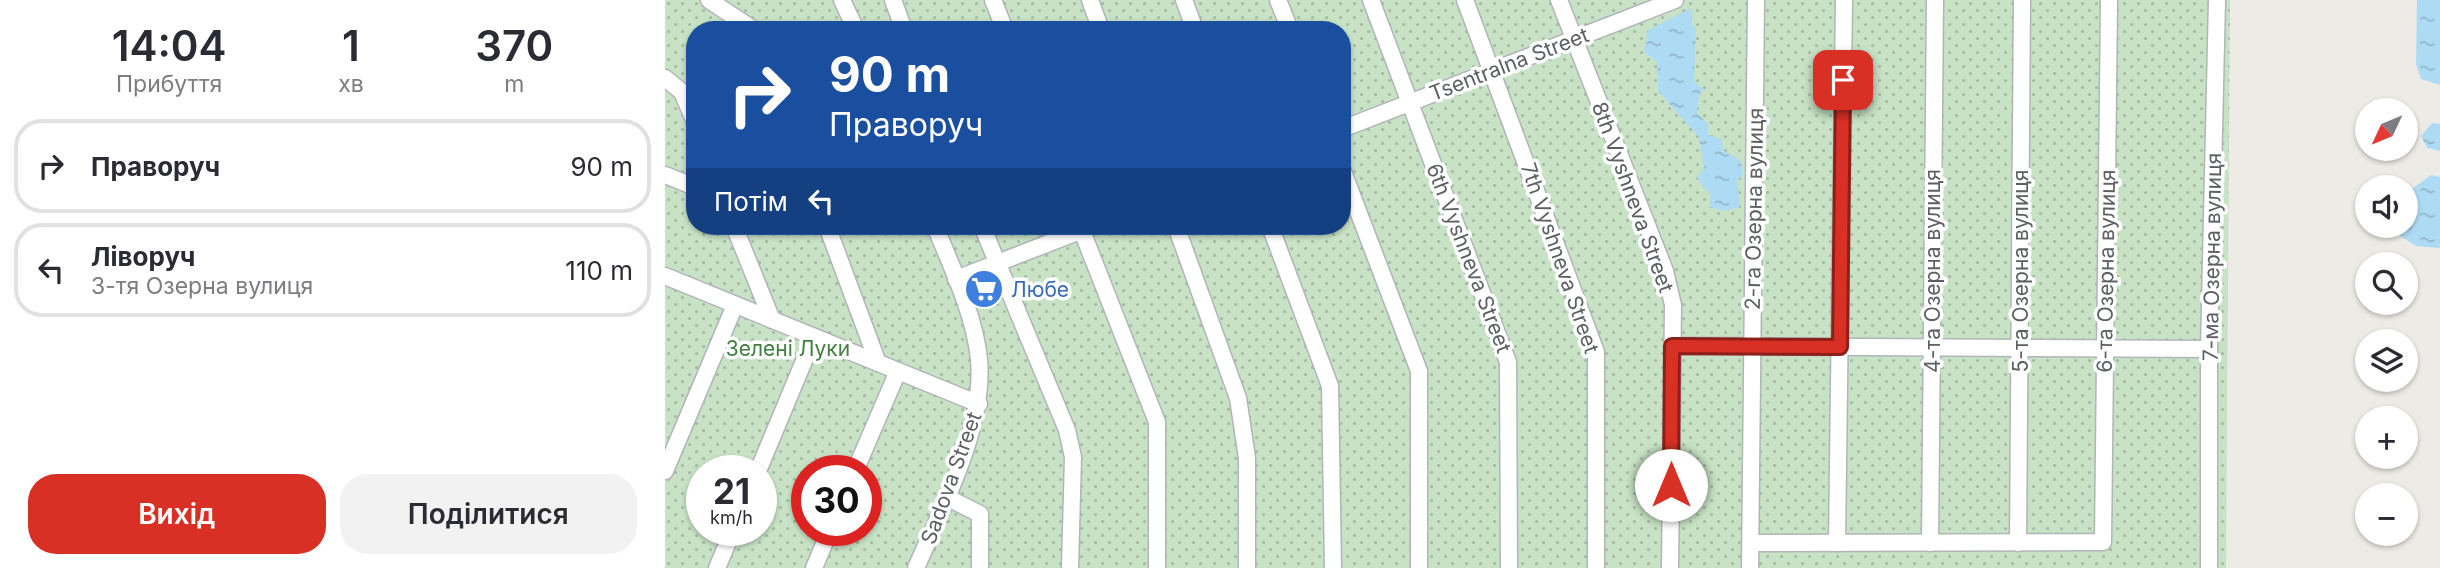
<!DOCTYPE html>
<html lang="uk">
<head>
<meta charset="utf-8">
<style>
	:root { --surface:#fff; --page:#f2f2f3; --text:#2b2b33; --muted:#7c7c81; --line:#e1e1e2; --accent:#d93025 }
	body { margin:0; font-family:Inter,sans-serif; background:var(--page); color:var(--text); height:100vh; display:flex; flex-direction:column; font-size:26px; white-space:nowrap }
	* { box-sizing:border-box; margin:0 }
	p { font-size:23px; color:var(--muted) }
	.icon { flex:none; width:38px; height:38px; fill:none; stroke:currentColor; stroke-width:2; stroke-linecap:round; stroke-linejoin:round }
	.map { position:relative; flex:1; overflow:hidden }
	.details { display:flex; flex-direction:column; background:var(--surface); width:665px }
	.details>* { flex:none }
	.banner { position:absolute; left:21px; top:21px; width:665px; height:214px; border-radius:28px; box-shadow:0 2px 5px #0004; background:#1a4fa0; color:#fff; overflow:hidden }
	.needle { width:46px; rotate:226deg }
	.controls { position:absolute; left:1690px; top:98px; display:grid; gap:14px }
	.controls a { display:grid; place-items:center; width:63px; height:63px; border-radius:50%; background:var(--surface); box-shadow:0 2px 5px #0004; font-size:35px }
	.speed { position:absolute; left:21px; top:455px; display:flex; gap:14px; font-size:35px; font-weight:700; text-align:center }
	.speed>* { display:grid; place-content:center; width:91px; height:91px; border-radius:50%; background:var(--surface); box-shadow:0 2px 5px #0004; line-height:1 }
	.speed small { font-size:18px; font-weight:400 }
	.speed .limit { border:10px solid #d22; background:#fff; color:#111 }
	.pin { position:absolute; display:grid; place-items:center; width:60px; height:60px; color:#fff; margin:-30px; border-radius:14px; box-shadow:0 4px 10px #0006 }
	.me { position:absolute; width:77px; margin:-38px; rotate:0deg; stroke-linejoin:round; filter:drop-shadow(0 0 5px #0008) }
	.turn { display:flex; align-items:center; gap:24px; height:147px; padding:0 28px; font-size:32px }
	.turn .icon { width:91px; height:91px; stroke-width:2.5 }
	.turn b { display:block; font-size:49px; line-height:60px }
	.then { display:flex; align-items:center; height:66px; padding:0 28px; background:#0003; gap:14px; font-size:26px }
	.eta { display:flex; justify-content:space-evenly; align-items:center; height:119px; text-align:center }
	.eta b { font-size:42px; font-weight:600; line-height:49px }
	.cta { display:flex; gap:14px; margin-top:auto; padding:14px 28px }
	.cta a { flex:1; height:80px; border-radius:28px; background:var(--accent); color:#fff; font-size:28px; font-weight:600; line-height:80px; text-align:center }
	.cta a+a { background:var(--page); color:var(--text) }
	ul { padding:0; list-style:none }
	li { display:flex; align-items:center; gap:21px; height:94px; margin:0 14px 10px; padding:0 14px; border:4px solid var(--line); border-radius:28px }
	li div { flex:1 }
	li b { display:block; font-size:26px }
	li em { font-style:normal }
	main { display:flex; flex:1; min-height:0 }
	.map>svg:first-child { display:block }
	.grass { fill:url(#grass-dots); fill-rule:evenodd }
	.water { fill:url(#water-ripples) }
	.lines { fill:none; stroke-linecap:round; stroke-linejoin:round }
	.minor-casing { stroke:#b2b5b8; stroke-width:19 }
	.minor { stroke:#fff; stroke-width:16 }
	.route-casing { stroke:#8d1f18; stroke-width:18 }
	.route { stroke:#d93025; stroke-width:12 }
	.labels { text-anchor:middle; dominant-baseline:central; stroke-width:7; stroke-linejoin:round; paint-order:stroke }
	.street-label { font-size:21px; fill:#5d6063; stroke:#fff }
	.shop-label { font-size:21px; fill:#366cbe; stroke:#fff; text-anchor:start }
	.park-label { font-size:21px; fill:#427f40; stroke:#fff }
</style>
</head>
<body>
<main>
<section class="details">
<div class="eta">
<div><b>14:04</b><p>Прибуття</p></div>
<div><b>1</b><p>хв</p></div>
<div><b>370</b><p>m</p></div>
</div>
<ul>
<li><svg class="icon" aria-label="right" viewBox="0 0 24 24"><path d="M7 20v-9h11M14 6l5 5-5 5"/></svg><div><b>Праворуч</b></div><em>90 m</em></li>
<li><svg class="icon" aria-label="left" viewBox="0 0 24 24"><path d="M17 20v-9H6M10 6l-5 5 5 5"/></svg><div><b>Ліворуч</b><p>3-тя Озерна вулиця</p></div><em>110 m</em></li>
</ul>
<div class="cta"><a>Вихід</a><a>Поділитися</a></div>
</section>
<div class="map">
<svg width="1775" height="568" viewBox="0 0 1775 568">
	<defs>
		<pattern id="grass-dots" width="8" height="8" patternUnits="userSpaceOnUse" patternTransform="scale(1.75)"><rect width="8" height="8" fill="#c7e2c5"/><path d="M2 2h.1M6 6h.1" fill="none" stroke="#a5bba4" stroke-width="1.8" stroke-linecap="round"/></pattern>
		<pattern id="water-ripples" width="26" height="14" patternUnits="userSpaceOnUse" patternTransform="scale(1.75)"><rect width="26" height="14" fill="#aedbf4"/><path d="M2 4q2-2 4 0t4 0M15 11q2-2 4 0t4 0" fill="none" stroke="#91b5c9"/></pattern>
	</defs>
	<rect width="100%" height="100%" fill="#edebe5"/>
	<path class="grass" d="M0 0H1565L1561 568H0ZM30 30H677V226H30ZM37 471H96V530H37ZM142 471H201V530H142Z"/>
	<g class="water">
		<polygon points="1752,0 1775,0 1775,85 1756,79 1751,64"/>
		<polygon points="1026,8 1027,25 1031,28 1029,82 1039,89 1034,95 1032,113 1043,124 1043,135 1056,139 1058,150 1076,161 1078,174 1072,181 1075,207 1059,211 1045,207 1045,194 1032,178 1039,168 1034,137 993,91 992,62 979,52 983,30"/>
		<polygon points="1767,123 1775,124 1775,151 1762,148 1756,136"/>
		<polygon points="1766,175 1775,177 1775,248 1751,246 1729,232 1741,226 1741,193"/>
	</g>
	<g class="lines">
		<defs>
			<g id="minor">
				<polyline points="44,0 89,30"/>
				<polyline points="177,0 191,30"/>
				<polyline points="228,0 239,30"/>
				<polyline points="328,0 340,30"/>
				<polyline points="425,0 436,30"/>
				<polyline points="519,0 530,30"/>
				<polyline points="613,0 625,30"/>
				<polyline points="706,0 843,362 844,568"/>
				<polyline points="800,0 931,352 931,568"/>
				<polyline points="894,0 1000,271 1008,305 1005,568"/>
				<polyline points="0,78 17,92 30,122"/>
				<polyline points="677,129 1010,0"/>
				<polyline points="677,169 754,371 754,568"/>
				<polyline points="0,175 30,187"/>
				<polyline points="69,226 107,320"/>
				<polyline points="162,226 213,363"/>
				<polyline points="317,226 402,430 408,457 405,568"/>
				<polyline points="415,226 492,422 492,568"/>
				<polyline points="511,226 573,398 582,458 582,568"/>
				<polyline points="605,226 665,386 668,568"/>
				<polyline points="0,276 314,404"/>
				<polyline points="291,279 428,226"/>
				<polyline points="1007,346 1544,349"/>
				<polyline points="0,471 70,305"/>
				<polyline points="93,471 149,337"/>
				<polyline points="190,471 233,371"/>
				<polyline points="281,497 315,514 315,568"/>
				<polyline points="1086,543 1438,542 1444,0"/>
				<polyline points="1172,543 1179,0"/>
				<polyline points="1265,543 1270,0"/>
				<polyline points="1353,543 1357,0"/>
				<polyline points="52,568 68,530"/>
				<polyline points="149,568 165,530"/>
				<path d="M251 568C278 506 320 427 314 359 309 313 287 268 270 226"/>
				<polyline points="1085,568 1091,0"/>
				<polyline points="1544,568 1544,349 1552,0"/>
			</g>
		</defs>
		<use href="#minor" class="minor-casing"/>
		<use href="#minor" class="minor"/>
	</g>
	<g class="lines">
		<defs>
			<polyline id="route" points="1006,485 1007,346 1175,347 1178,80"/>
		</defs>
		<use href="#route" class="route-casing"/>
		<use href="#route" class="route"/>
	</g>
	<defs>
		<symbol id="supermarket-disc" viewBox="-11 -11 22 22"><circle r="9.5" fill="#3f7fe0" stroke="#fff"/><path d="M-6-5.5h2.5l.6 2H6L4.5 2H-2.5L-4.4-4H-6ZM-1.5 3.2a1.3 1.3 0 1 0 .1 0ZM3 3.2a1.3 1.3 0 1 0 .1 0Z" fill="#fff"/></symbol>
	</defs>
	<g fill-rule="evenodd">
		<use href="#supermarket-disc" x="297" y="267" width="44" height="44"/>
	</g>
	<g class="labels">
		<g class="street-label">
			<text transform="translate(844 64) rotate(-21)">Tsentralna Street</text>
			<text transform="translate(968 197) rotate(70)">8th Vyshneva Street</text>
			<text transform="translate(1089 209) rotate(-89)">2-га Озерна вулиця</text>
			<text transform="translate(1547 257) rotate(-89)">7-ма Озерна вулиця</text>
			<text transform="translate(804 258) rotate(69)">6th Vyshneva Street</text>
			<text transform="translate(895 258) rotate(71)">7th Vyshneva Street</text>
			<text transform="translate(1267 271) rotate(-90)">4-та Озерна вулиця</text>
			<text transform="translate(1355 271) rotate(-90)">5-та Озерна вулиця</text>
			<text transform="translate(1441 271) rotate(-89)">6-та Озерна вулиця</text>
			<text transform="translate(286 478) rotate(-70)">Sadova Street</text>
		</g>
		<g class="shop-label">
			<text x="346" y="289">Любе</text>
		</g>
		<g class="park-label">
			<text x="123" y="348">Зелені Луки</text>
		</g>
	</g>
</svg>
<div class="controls">
<a><svg class="needle" viewBox="-14 -14 28 28"><path d="M0-13l5 13h-10z" fill="#e53935"/><path d="M0 13l5-13h-10z" fill="#7c7c81"/></svg></a>
<a><svg class="icon" aria-label="sound" viewBox="0 0 24 24"><path d="M4 9h4l5-4v14l-5-4H4zM17 9q2 3 0 6"/></svg></a>
<a><svg class="icon" aria-label="search" viewBox="0 0 24 24"><circle cx="10" cy="10" r="6"/><path d="M15 15l6 6"/></svg></a>
<a><svg class="icon" aria-label="layers" viewBox="0 0 24 24"><path d="M12 4l9 5-9 5-9-5zM3 14l9 5 9-5"/></svg></a>
<a>+</a>
<a>−</a>
</div>
<div class="speed"><div>21<small>km/h</small></div><div class="limit">30</div></div>
<div class="pin" style="left:1178px;top:80px;background:#d93025"><svg class="icon" aria-label="arrive" viewBox="0 0 24 24"><path d="M6 21V4h12l-3 4 3 4H6"/></svg></div>
<svg class="me" style="left:1006px;top:485px" viewBox="-20 -20 40 40"><circle r="19" fill="#fff"/><path d="M0-13L10 11 0 6-10 11z" fill="#d93025"/></svg>
<div class="banner">
<div class="turn"><svg class="icon" aria-label="right" viewBox="0 0 24 24"><path d="M7 20v-9h11M14 6l5 5-5 5"/></svg><div><b>90 m</b>Праворуч</div></div>
<div class="then">Потім<svg class="icon" aria-label="left" viewBox="0 0 24 24"><path d="M17 20v-9H6M10 6l-5 5 5 5"/></svg></div>
</div>
</div>
</main>
</body>
</html>
